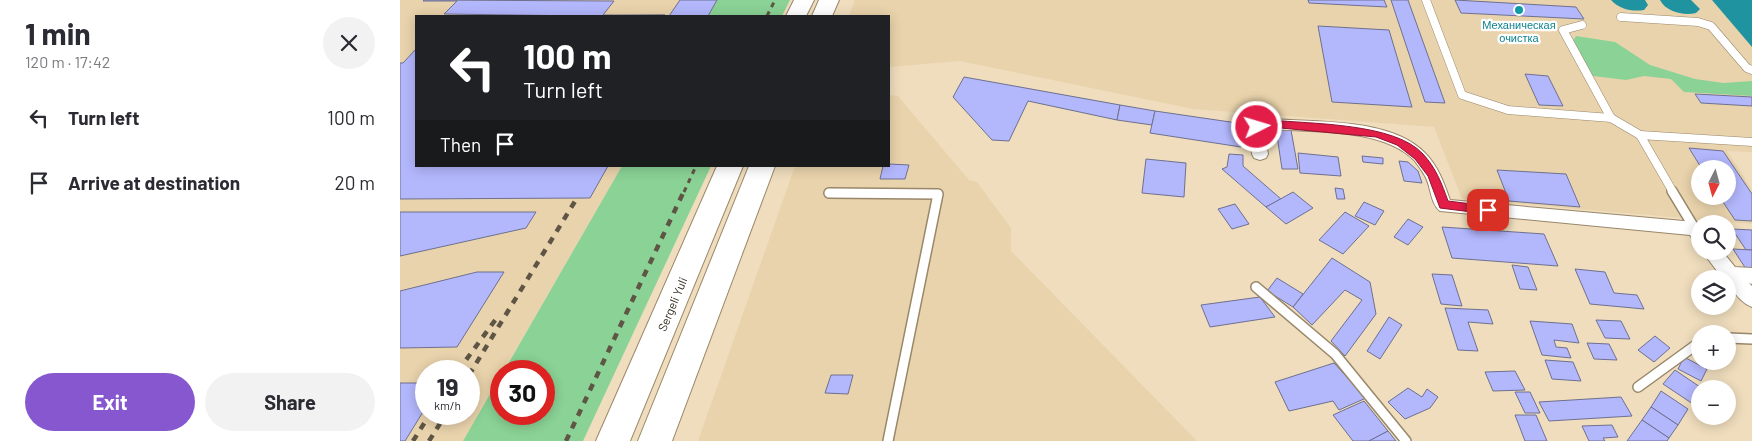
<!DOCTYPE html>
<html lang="en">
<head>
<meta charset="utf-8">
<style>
	:root { --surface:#fff; --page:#f2f2f3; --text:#2b2b33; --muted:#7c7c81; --accent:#8757d0 }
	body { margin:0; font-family:Barlow,sans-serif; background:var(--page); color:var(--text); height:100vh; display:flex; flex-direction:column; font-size:19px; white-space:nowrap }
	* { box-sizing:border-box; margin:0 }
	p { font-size:16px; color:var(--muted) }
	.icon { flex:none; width:28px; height:28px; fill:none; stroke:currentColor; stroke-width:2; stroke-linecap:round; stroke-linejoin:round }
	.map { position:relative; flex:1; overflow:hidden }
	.panel { display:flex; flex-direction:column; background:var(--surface); width:400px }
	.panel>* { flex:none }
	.guide { position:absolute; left:15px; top:15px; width:475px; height:152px; border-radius:0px; box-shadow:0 2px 12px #0003; background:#202124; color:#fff; overflow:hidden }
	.needle { width:32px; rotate:186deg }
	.controls { position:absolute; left:1291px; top:160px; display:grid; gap:10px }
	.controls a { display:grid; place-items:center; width:45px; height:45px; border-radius:50%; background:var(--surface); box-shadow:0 2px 12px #0003; font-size:25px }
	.speed { position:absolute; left:15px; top:360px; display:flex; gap:10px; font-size:25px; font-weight:700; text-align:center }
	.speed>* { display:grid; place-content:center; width:65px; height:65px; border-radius:50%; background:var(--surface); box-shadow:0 2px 12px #0003; line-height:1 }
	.speed small { font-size:12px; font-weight:400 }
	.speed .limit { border:8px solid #d22; background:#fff; color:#111 }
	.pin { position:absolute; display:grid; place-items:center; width:42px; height:42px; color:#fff; margin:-21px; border-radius:10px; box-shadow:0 2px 8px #0006 }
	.me { position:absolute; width:55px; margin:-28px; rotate:85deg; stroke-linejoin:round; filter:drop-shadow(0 0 4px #0008) }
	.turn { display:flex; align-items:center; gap:18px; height:105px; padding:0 25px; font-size:22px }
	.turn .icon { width:65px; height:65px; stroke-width:2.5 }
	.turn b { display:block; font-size:35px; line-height:42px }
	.then { display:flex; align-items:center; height:48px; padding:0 25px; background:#0003; gap:10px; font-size:19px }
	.round { display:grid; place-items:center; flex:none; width:52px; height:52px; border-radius:26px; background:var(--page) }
	.headline { display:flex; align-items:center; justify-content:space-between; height:85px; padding:0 25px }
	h1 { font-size:30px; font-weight:700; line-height:38px }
	.cta { display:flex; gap:10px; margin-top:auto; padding:10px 25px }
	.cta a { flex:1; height:58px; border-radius:30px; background:var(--accent); color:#fff; font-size:20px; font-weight:700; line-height:58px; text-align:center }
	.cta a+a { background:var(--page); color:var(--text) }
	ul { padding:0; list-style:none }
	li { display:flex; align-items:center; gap:15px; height:65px; padding:0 25px }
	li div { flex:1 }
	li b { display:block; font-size:19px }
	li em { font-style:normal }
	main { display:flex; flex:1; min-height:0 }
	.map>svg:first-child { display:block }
	.built { fill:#e9d3ac; fill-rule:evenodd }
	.green { fill:#8ad295 }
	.water { fill:#2093a0 }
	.building { fill:#b3b7fc; stroke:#6e708f }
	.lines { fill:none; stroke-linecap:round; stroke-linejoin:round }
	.service-far1-casing { stroke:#988769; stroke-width:9 }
	.service-casing { stroke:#988769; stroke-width:12 }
	.minor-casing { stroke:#988769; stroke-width:2 }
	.primary-casing { stroke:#988769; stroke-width:2 }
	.service-far1 { stroke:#fff; stroke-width:8 }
	.service { stroke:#fff; stroke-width:9 }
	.minor { fill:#fff; fill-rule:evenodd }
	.primary { fill:#fff; fill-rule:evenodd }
	.rail-far1 { stroke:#5e5544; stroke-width:3; stroke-dasharray:5 5; stroke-linecap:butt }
	.rail { stroke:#5e5544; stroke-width:4.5; stroke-dasharray:7 7; stroke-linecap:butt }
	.route { fill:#e11d48; stroke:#92132f }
	.culture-dot { fill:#0f9aa8; stroke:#fff; stroke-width:2 }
	.labels { text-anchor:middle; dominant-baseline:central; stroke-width:4.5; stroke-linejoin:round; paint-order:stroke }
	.far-culture-label { font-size:11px; fill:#0d838f; stroke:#fff }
	.street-label { font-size:12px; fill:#322c1f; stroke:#fff }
</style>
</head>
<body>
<main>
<section class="panel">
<div class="headline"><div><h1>1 min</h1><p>120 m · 17:42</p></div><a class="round"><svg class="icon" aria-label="close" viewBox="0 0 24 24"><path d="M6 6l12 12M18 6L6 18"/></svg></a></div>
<ul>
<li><svg class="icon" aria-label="left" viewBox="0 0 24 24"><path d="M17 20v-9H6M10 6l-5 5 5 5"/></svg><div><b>Turn left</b></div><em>100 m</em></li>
<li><svg class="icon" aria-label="arrive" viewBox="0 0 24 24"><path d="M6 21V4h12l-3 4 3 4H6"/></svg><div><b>Arrive at destination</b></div><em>20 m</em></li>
</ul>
<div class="cta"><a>Exit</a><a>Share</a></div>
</section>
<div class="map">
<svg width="1352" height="441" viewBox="0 0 1352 441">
	<rect width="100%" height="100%" fill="#efddbd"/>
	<g class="built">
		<path d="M0 0H317L308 16H16V166H222L63 441H0ZM26 371H69V414H26Z"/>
		<path d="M455 0H1352V152L1327 151 1352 190V224L1062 199 1034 127 793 109 560 61 489 67V16H449ZM1300 169H1328V196H1300Z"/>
		<polygon points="489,95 498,96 569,180 577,182 611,228 611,251 797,441 298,441 395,166 489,166"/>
	</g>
	<g class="green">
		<polygon points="317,0 390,0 382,16 308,16"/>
		<polygon points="1176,36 1215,42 1250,65 1295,79 1323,83 1352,81 1352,96 1284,92 1271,79 1244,76 1226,80 1193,76 1173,41"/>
		<polygon points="222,166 311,166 183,441 63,441 101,375 101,414 144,414 144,371 104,371"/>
	</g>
	<g class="water">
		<path d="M1211 0H1245L1248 5 1244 10C1232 12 1219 9 1211 0Z"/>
		<path d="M1260 0H1291L1300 9 1296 13C1284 16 1266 12 1260 0Z"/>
		<polygon points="1312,0 1352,0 1352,47"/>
	</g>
	<g class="building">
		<polygon points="24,0 214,1 203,15 265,15 184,16 44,14 57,1 23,1"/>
		<polygon points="280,0 317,0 308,16 269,16"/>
		<polygon points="908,0 984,0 987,7 909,3"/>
		<polygon points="991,0 1008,0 1045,103 1025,102"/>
		<polygon points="1055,0 1176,7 1184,19 1061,13"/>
		<polygon points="918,26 989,30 1012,107 932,102"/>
		<polygon points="16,49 16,166 208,166 190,198 0,199 0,63 3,63"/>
		<polygon points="1125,74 1148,76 1163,106 1139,105"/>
		<polygon points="564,77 720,105 717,120 628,101 609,141 592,140 553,97"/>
		<polygon points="1295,94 1352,97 1352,106 1301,103"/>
		<polygon points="720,105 755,111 752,125 717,120"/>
		<polygon points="755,111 844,124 841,147 750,133"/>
		<polygon points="876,129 891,130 898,169 882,169"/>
		<polygon points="1289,148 1323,151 1352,194 1352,221 1335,220 1319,196 1328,196 1328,169 1302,169"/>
		<polygon points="898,153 938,157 941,176 900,173"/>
		<polygon points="829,154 843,155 843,166 881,199 866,207 822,169 827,167"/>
		<polygon points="962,156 983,158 983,164 963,162"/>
		<polygon points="746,159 786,163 784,197 742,193"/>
		<polygon points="999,161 1008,162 1018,171 1022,183 1004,181"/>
		<polygon points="489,164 509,165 505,179 480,179 483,166 489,166"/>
		<polygon points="1097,170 1166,174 1180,207 1109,201"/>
		<polygon points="935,188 943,189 945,199 937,199"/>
		<polygon points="893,192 913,208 886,224 866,207"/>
		<polygon points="964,202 984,211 975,225 955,216"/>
		<polygon points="835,204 849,224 832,229 818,209"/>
		<polygon points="0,212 136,212 126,228 0,256"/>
		<polygon points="945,212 969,226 943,254 919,240"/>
		<polygon points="1008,219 1023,227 1008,245 994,237"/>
		<polygon points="1042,227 1144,234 1158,266 1052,258"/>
		<polygon points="1332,229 1352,230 1352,250 1346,250"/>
		<polygon points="1333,249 1352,250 1352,270 1346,269"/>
		<polygon points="932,258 970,282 976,314 945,356 931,341 962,300 945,290 912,325 893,307"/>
		<polygon points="1112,265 1128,267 1137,290 1120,289"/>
		<polygon points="1175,269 1205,272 1214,293 1237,295 1244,309 1190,304"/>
		<polygon points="77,272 104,272 57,347 0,348 0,291"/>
		<polygon points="1032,274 1052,275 1062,306 1041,304"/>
		<polygon points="877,278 903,294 893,307 867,291"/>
		<polygon points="860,297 875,317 810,327 801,305"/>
		<polygon points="1045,308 1088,310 1093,324 1068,322 1078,351 1058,350"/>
		<polygon points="989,317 1002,325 980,359 967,351"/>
		<polygon points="1196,320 1221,321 1230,339 1205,338"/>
		<polygon points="1130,321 1172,324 1179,343 1154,340 1156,347 1167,348 1171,358 1142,355"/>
		<polygon points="1255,336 1270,348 1254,362 1238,350"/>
		<polygon points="1187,343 1209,344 1217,360 1194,359"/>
		<polygon points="1284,357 1307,369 1301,381 1278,369"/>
		<polygon points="1145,360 1173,362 1181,381 1152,379"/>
		<polygon points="934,363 966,398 939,410 933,401 889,411 875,382"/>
		<polygon points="1275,370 1303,389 1300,389 1300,396 1293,404 1263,384"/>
		<polygon points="1115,371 1125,390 1093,391 1085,372"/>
		<polygon points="431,375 453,375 448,394 425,393"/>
		<polygon points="0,383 26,383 26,407 5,441 0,441"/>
		<polygon points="1008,388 1022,397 1027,389 1038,397 1030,408 1005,419 988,402"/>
		<polygon points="1261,391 1288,409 1278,425 1251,407"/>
		<polygon points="1115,392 1130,392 1140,413 1125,413"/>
		<polygon points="1221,397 1232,416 1149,421 1139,402"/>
		<polygon points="964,401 988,431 969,441 953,441 933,415"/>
		<polygon points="1251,407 1278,425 1269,438 1242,420"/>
		<polygon points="1115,415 1136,415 1147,441 1125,441"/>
		<polygon points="1242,420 1269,438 1267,441 1227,441"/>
		<polygon points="1212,425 1218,437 1203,438 1205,441 1189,441 1182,426"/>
		<polygon points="988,431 996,441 969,441"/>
	</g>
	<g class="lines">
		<defs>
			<g id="service-far1">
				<polyline points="1026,0 1062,95 1108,110 1211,118 1240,135"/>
				<polyline points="1221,17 1298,22 1311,26 1347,68 1352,70"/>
				<polyline points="1182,25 1163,30 1211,118"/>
				<polyline points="1273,192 1240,135 1352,142"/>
			</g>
			<g id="service">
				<polyline points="1272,191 1295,229"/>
				<polyline points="429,193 538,194 488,441"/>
				<polyline points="856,287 935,354 1006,441"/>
				<polyline points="1328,338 1352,339"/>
				<polyline points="1238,387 1300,342"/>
			</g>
			<g id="minor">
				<path d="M870 119C915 122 992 118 1025 153 1038 166 1044 183 1050 200L1295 222 1300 224V243L1294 241 1290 235 1040 211C1030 203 1031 186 1025 176 1022 171 1018 165 1014 160 982 128 912 132 870 129L864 131 868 154 866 158 860 160 854 158 852 154 848 128 850 124Z"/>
				<path d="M1302 251H1322L1335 267 1352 268V284L1349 283 1352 286V307C1341 303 1335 293 1328 284V279H1323Z"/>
			</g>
			<g id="primary">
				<polygon points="394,0 414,0 406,16 386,16"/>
				<polygon points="419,0 439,0 432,16 412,16"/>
				<polygon points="317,166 343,166 230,441 196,441"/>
				<polygon points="349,166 375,166 272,441 238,441"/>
			</g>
		</defs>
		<use href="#service-far1" class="service-far1-casing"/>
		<use href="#service" class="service-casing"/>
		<use href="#minor" class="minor-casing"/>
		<use href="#primary" class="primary-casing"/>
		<use href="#service-far1" class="service-far1"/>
		<use href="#service" class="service"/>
		<use href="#minor" class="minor"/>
		<use href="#primary" class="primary"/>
		<g class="rail-far1">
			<polyline points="367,16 375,0"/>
			<polyline points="284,192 296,166"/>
		</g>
		<g class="rail">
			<polyline points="58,371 96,319"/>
			<polyline points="69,375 177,198"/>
			<polyline points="13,441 30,414"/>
			<polyline points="29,441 46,414"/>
			<polyline points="166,441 284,191"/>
		</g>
	</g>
	<path class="route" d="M870 120C911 124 995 123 1023 154 1036 168 1042 184 1048 201L1088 206 1094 210 1088 214 1040 208 1028 176 1015 159 997 145 976 137 870 127 857 130 852 127 854 124Z"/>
	<circle class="culture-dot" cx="1119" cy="10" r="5"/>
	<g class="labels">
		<g class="far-culture-label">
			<text x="1119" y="24">Механическая<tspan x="1119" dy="13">очистка</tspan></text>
		</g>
		<g class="street-label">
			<text transform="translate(272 304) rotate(-67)">Sergeli Yuli</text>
		</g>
	</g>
</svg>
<div class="controls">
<a><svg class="needle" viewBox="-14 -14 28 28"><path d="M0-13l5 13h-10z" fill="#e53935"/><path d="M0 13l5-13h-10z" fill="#7c7c81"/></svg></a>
<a><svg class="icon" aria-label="search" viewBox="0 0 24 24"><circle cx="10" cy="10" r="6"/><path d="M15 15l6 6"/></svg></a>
<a><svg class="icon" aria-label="layers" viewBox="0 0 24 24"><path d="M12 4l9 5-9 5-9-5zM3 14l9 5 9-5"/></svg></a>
<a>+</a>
<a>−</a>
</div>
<div class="speed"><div>19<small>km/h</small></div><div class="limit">30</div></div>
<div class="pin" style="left:1088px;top:210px;background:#d93025"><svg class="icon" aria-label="arrive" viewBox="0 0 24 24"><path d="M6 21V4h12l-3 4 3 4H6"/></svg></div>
<svg class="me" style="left:857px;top:127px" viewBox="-20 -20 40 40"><circle r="17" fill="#e11d48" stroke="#fff" stroke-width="3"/><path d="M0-11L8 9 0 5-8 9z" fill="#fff"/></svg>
<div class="guide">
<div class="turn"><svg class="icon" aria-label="left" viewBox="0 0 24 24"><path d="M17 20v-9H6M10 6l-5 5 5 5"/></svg><div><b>100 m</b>Turn left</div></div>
<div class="then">Then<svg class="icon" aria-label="arrive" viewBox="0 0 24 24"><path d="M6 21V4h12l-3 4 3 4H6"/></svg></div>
</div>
</div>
</main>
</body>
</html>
